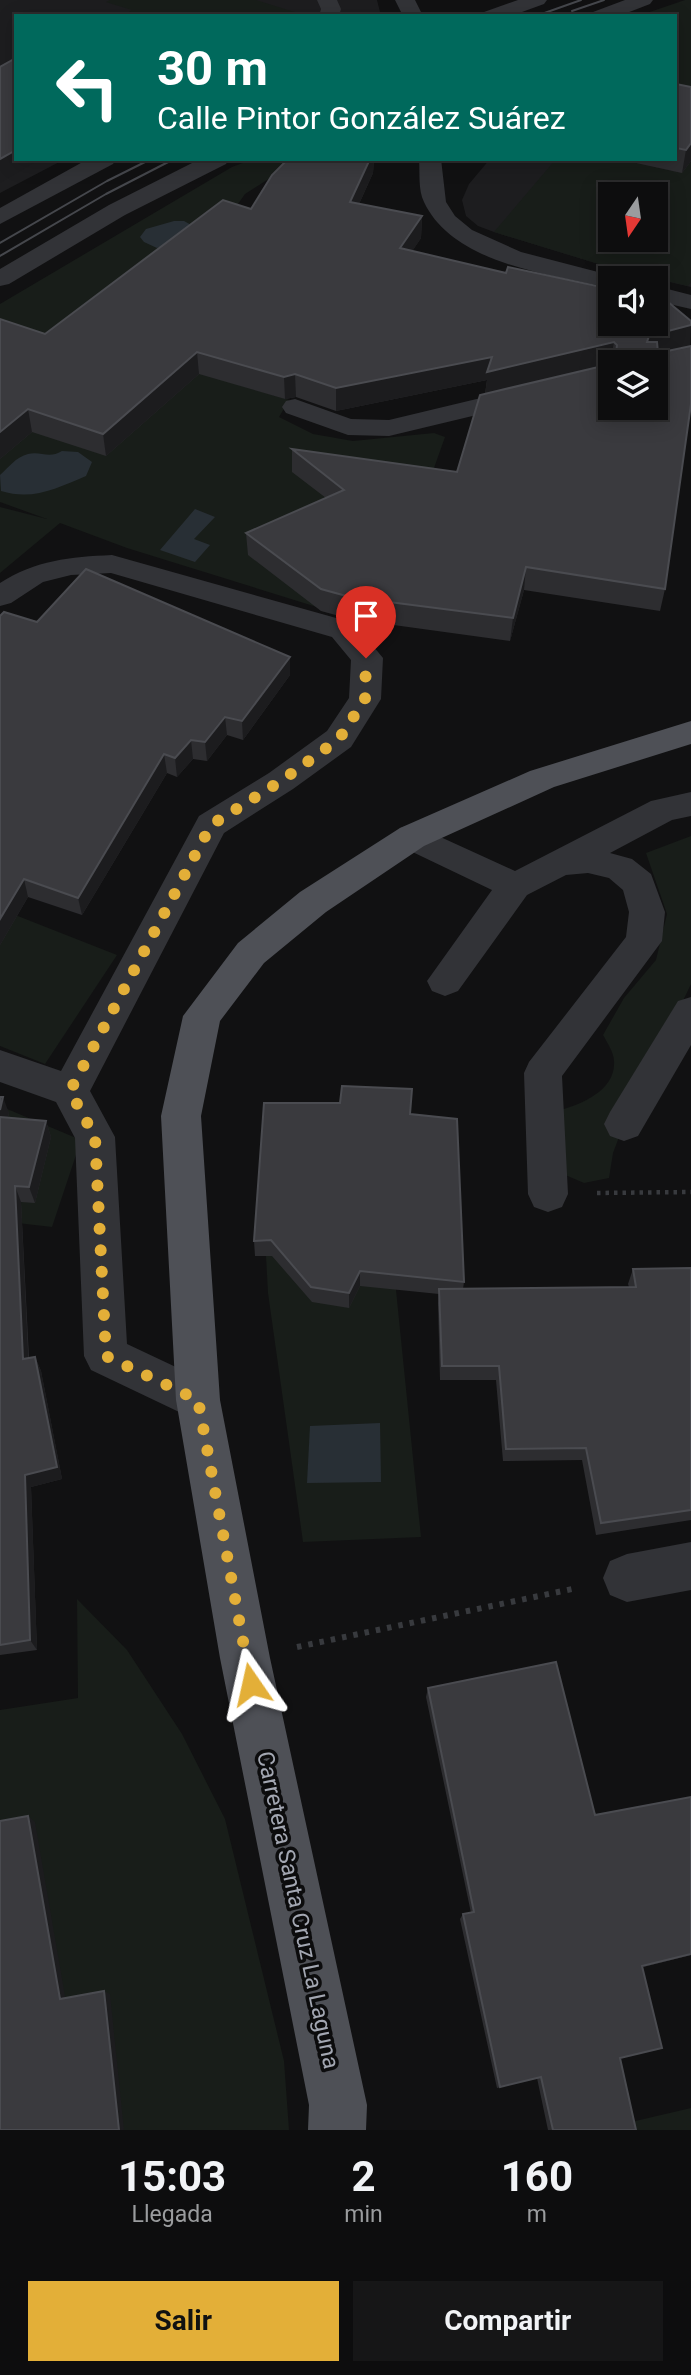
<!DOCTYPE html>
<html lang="es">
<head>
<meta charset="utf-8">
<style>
	:root { --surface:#0d0d0e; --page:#161617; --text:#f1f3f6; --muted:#9a9c9e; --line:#2d2d2e; --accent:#e3af38 }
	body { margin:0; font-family:Roboto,sans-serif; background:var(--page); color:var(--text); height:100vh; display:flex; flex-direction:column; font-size:26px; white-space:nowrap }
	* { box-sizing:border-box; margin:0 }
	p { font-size:23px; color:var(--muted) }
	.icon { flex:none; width:38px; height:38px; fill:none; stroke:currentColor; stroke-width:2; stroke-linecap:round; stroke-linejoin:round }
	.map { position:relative; height:2130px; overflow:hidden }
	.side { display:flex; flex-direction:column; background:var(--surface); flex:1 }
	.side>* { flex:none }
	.guide { position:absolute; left:14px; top:14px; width:663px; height:147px; border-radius:0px; box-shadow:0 4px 18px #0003,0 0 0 2px var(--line); background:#00695c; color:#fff; overflow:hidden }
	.needle { width:46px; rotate:193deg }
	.fabs { position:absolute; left:598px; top:182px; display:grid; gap:14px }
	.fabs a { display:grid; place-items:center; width:70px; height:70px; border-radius:0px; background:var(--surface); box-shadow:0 4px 18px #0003,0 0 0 2px var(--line); font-size:35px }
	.pin { position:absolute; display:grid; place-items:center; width:60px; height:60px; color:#fff; margin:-72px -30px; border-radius:50% 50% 50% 0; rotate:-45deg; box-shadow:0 0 7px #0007 }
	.pin .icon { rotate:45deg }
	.me { position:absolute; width:77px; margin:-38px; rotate:349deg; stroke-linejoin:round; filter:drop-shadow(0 0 5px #0008) }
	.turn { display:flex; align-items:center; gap:24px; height:147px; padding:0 28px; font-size:32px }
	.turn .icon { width:91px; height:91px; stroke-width:2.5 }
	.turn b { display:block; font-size:49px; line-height:60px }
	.eta { display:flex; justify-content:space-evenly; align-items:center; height:119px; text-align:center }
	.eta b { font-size:42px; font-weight:700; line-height:49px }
	.primary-button { display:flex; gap:14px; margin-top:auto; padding:14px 28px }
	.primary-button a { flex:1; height:80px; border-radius:0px; background:var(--accent); color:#111; font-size:28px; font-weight:700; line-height:80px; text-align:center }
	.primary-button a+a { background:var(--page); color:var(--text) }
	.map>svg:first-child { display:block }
	.built { fill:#1d1d1f; fill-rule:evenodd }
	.green { fill:#181d19; fill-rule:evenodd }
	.water { fill:#282f35 }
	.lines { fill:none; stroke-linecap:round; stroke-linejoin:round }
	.path-far1 { stroke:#383a3e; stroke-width:4.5; stroke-dasharray:3.5 5; stroke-linecap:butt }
	.path { stroke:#383a3e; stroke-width:6; stroke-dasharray:4.5 7; stroke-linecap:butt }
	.minor { fill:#323337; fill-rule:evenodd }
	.major { fill:#4e5056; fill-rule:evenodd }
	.tram { stroke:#45474c; stroke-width:2 }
	.wall { fill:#2d2d30; fill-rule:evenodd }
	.shaded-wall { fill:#1c1c1e }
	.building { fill:#3a3a3e; stroke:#4a4b50; stroke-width:2 }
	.route { stroke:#e3af38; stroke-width:12; stroke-dasharray:0 21.6 }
	.labels { text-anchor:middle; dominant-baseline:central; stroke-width:7; stroke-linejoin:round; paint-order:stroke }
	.street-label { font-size:23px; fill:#a3a7b2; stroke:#0c0c0d }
</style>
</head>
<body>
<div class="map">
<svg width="691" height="2130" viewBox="0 0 691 2130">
	<rect width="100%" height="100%" fill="#111112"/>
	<g class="built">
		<polygon points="0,0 377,0 381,16 16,16 16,159 65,159 0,193"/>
		<path d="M691 34V287L615 269 494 232 478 226 466 216 462 200 469 184 490 159H676V40ZM611 194H656V240H611Z"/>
	</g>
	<g class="green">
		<polygon points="110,0 256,0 307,16 123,16 132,10 106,2"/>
		<polygon points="685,0 691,0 691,88 676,89 676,16 638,16"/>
		<polygon points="253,159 300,159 245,194 229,217 219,379 289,400 279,417 313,434 353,441 434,433 445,437 378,626 127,548 60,523 0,573 0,507 47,519 0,502 0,304 232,167"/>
		<path d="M556 159H618L681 173 691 161V282L688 286 615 269 494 232ZM611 194H656V240H611Z"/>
		<path d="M691 836V984L624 1124 613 1153 609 1178 584 1183 563 1174 560 1110C582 1104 616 1090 614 1061 614 1053 607 1042 603 1035L624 998 656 960 667 914 646 853Z"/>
		<polygon points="0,909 117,955 45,1064 0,1046"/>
		<polygon points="0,1106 81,1140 52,1227 0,1221"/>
		<polygon points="399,1253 396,1290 421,1537 303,1542 268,1293 266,1256"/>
		<polygon points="77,1599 127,1650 182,1734 225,1819 284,2061 289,2130 0,2130 0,1710 78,1698"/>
		<polygon points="691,2108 691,2130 597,2130"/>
	</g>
	<g class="water">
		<polygon points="174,221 184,221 193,226 172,243 157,248 144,242 140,237 146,229"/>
		<path d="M62 451 78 452 92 462 86 476C57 488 33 501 1 491L0 475C9 467 16 457 28 454 41 451 49 459 62 451Z"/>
		<polygon points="195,509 215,517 194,539 210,545 195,562 160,550"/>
		<polygon points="380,1423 381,1482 307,1483 310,1426"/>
	</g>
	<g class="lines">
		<polyline class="path-far1" points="597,1193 691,1192"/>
		<polyline class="path" points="297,1647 577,1588"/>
		<g class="minor">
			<polygon points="317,0 337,0 341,9 339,16 319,16 321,9"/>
			<polygon points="395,0 415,0 423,16 403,16"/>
			<polygon points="518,0 547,0 544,4 511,16 481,16 484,12"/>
			<polygon points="625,0 653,0 650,4 619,16 590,16 593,12"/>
			<polygon points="88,159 116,159 113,164 0,224 0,208"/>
			<polygon points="200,159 229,159 226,164 125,215 9,284 0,286 0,269 109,205"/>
			<path d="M419 159H441L446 202 455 216 472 230 521 252 621 278H611V288C551 275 453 264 424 202 418 190 420 173 419 159Z"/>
			<polygon points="656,286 691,295 691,309 656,301"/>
			<polygon points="611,367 611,383 389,436 348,435 286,413 282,407 286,401 295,399 351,419 389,420"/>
			<path d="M112 555 354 623 383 658 381 699 351 747 293 789 224 833 90 1091 115 1137 127 1344 214 1385 220 1400 214 1415 198 1421 91 1370 84 1356 75 1138 56 1102 0 1082V1050L61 1071 199 816 269 773 327 731 349 698 351 660 332 637 111 573 71 575 43 582 11 603 0 606V583C36 560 70 557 112 555Z"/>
			<polygon points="691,792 691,816 672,820 610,853 632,859 651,874 665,912 662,941 562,1076 568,1194 562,1207 548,1212 534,1207 528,1194 524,1073 529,1062 626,937 629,912 623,890 609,878 588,873 566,875 527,895 458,991 445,996 432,991 427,981 492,890 400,846 395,837 400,828 412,824 515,871 651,801"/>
			<polygon points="691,997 691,1045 638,1136 624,1141 610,1136 604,1124 610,1112 678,1001"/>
			<polygon points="691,1542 691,1590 627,1602 610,1595 603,1578 610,1561 627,1554"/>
		</g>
		<polygon class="major" points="691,721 691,744 554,787 424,846 326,912 264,963 220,1021 201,1116 220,1400 270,1658 367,2105 366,2130 308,2130 309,2105 220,1658 176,1400 161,1116 183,1016 238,943 300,892 400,828 530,771"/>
		<g class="tram">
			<polyline points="572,11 604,0"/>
			<polyline points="536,16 581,0"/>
			<polyline points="0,243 107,181 151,159"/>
			<polyline points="0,256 106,194 174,159"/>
		</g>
	</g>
	<g class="wall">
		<polygon points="676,84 691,87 691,161 682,173 618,159 676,159"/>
		<path d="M288 159H374L373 173 359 204 422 216 421 238 412 251 690 346 665 589 660 611 524 590 510 641 350 619 321 611 248 555 246 533 326 498 292 472V449L457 472 485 394 487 380 336 411 296 397 285 399 199 374 106 456 32 432 0 459 45 334 251 209ZM611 362H656L611 408Z"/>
		<polygon points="0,616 290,657 290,675 243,740 227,735 207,761 193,759 177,777 167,773 82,915 28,897 0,945"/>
		<polygon points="0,1097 9,1113 8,1117 46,1121 51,1137 35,1203 21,1202 29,1358 35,1357 41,1371 62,1479 31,1487 37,1650 0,1655"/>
		<polygon points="410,1114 464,1282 463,1289 629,1287 628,1284 633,1269 691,1268 691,1520 596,1535 582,1460 503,1461 496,1380 440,1380 438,1303 439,1294 360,1286 349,1308 312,1302 272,1256 255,1256 254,1241"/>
		<polygon points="428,1688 595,1815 691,1955 643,1967 620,2058 636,2130 548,2130 537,2078 497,2088 460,1919 463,1914 471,1913 426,1697"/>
	</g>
	<g class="shaded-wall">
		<polygon points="691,143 691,161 682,173 686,150"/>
		<polygon points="16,150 16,159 40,159 0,183 0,159"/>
		<polygon points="370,159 374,159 373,173 350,224 350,202"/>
		<polygon points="422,216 421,238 400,270 400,248"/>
		<polygon points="691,325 690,346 645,358 647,342 649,336"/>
		<polygon points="614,342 610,364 485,394 487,380 336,411 336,388 492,357"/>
		<polygon points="197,352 199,374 106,456 103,434"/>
		<polygon points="295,374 296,397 285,399 284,377"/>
		<polygon points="28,409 32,432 0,459 0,432"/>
		<polygon points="526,567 524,590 510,641 513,618"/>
		<polygon points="290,657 290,675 243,740 242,721"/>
		<polygon points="225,717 227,735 207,761 205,742"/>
		<polygon points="191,740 193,759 177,777 175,758"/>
		<polygon points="164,754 167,773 82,915 78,898"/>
		<polygon points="24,879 28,897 0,945 0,919"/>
		<polygon points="3,1097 9,1113 4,1133 0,1121 0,1110"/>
		<polygon points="46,1121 51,1137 35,1203 29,1187"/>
		<polygon points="15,1186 21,1202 29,1372 23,1359"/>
		<polygon points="360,1271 360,1286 349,1308 349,1293"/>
		<polygon points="35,1357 41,1371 62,1479 31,1487 37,1650 30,1640 25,1475"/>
		<polygon points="28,1816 35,1822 66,2002 60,1999"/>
		<polygon points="691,1954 691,1955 636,1969 642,1966"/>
		<polygon points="104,1991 110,1994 124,2130 119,2130"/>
	</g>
	<g class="building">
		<polygon points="16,58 16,150 0,159 0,67"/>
		<polygon points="676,84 691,87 691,143 686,150 676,148"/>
		<polygon points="288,159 370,159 350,202 422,216 400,248 506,273 508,267 611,289 611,324 656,324 656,292 691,321 691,325 649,336 647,342 657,342 658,353 691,346 691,404 665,589 526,567 513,618 350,597 321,589 246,533 344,490 292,449 457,472 480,395 611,364 611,408 656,408 656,362 615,362 617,345 614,342 487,372 492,357 336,388 295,374 284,377 197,352 103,434 28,409 0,432 0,319 45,334 223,200 251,209 272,175"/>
		<polygon points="86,569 290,657 242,721 225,717 205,742 191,740 175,758 164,754 78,898 24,879 0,919 0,616 4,612 37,622"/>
		<polygon points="342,1086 412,1089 410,1114 457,1119 464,1282 360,1271 349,1293 311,1287 271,1240 254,1241 264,1103 340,1103"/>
		<polygon points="0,1097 3,1097 0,1110"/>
		<polygon points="0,1117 46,1121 29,1187 15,1186 23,1359 35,1357 57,1467 25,1475 30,1640 0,1645"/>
		<polygon points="691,1268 691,1510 601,1523 586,1448 506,1449 499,1366 442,1366 439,1289 636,1287 633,1269"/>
		<polygon points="556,1662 595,1815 691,1797 691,1954 642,1966 662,2048 620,2058 636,2130 553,2130 541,2077 500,2087 463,1914 474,1912 428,1688"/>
		<polygon points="28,1816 60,1999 104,1991 119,2130 0,2130 0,1821"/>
	</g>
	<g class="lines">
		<polyline class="route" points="251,1684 198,1400 106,1356 95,1137 70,1091 211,825 281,781 339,739 365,699 366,658"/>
	</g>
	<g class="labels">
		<g class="street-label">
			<text transform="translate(298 1910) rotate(78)">Carretera Santa Cruz La Laguna</text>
		</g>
	</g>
</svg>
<div class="fabs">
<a><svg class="needle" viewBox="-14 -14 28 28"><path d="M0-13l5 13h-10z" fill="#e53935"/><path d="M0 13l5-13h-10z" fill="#9a9c9e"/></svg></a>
<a><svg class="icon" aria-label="sound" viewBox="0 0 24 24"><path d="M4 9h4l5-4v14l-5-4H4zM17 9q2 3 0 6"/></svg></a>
<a><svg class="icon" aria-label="layers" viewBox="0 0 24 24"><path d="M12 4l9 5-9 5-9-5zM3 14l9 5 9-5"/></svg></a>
</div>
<div class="pin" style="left:366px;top:658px;background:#d93025"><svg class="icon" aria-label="arrive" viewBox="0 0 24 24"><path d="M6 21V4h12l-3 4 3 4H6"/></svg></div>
<svg class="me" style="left:251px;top:1684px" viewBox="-20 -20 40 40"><path d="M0-17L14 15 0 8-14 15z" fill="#e3af38" stroke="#fff" stroke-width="4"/></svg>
<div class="guide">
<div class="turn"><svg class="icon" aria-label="left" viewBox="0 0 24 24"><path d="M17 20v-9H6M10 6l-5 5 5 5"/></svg><div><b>30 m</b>Calle Pintor González Suárez</div></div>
</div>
</div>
<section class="side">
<div class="eta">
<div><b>15:03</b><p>Llegada</p></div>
<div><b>2</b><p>min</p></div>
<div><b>160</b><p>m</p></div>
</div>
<div class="primary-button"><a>Salir</a><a>Compartir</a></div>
</section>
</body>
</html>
